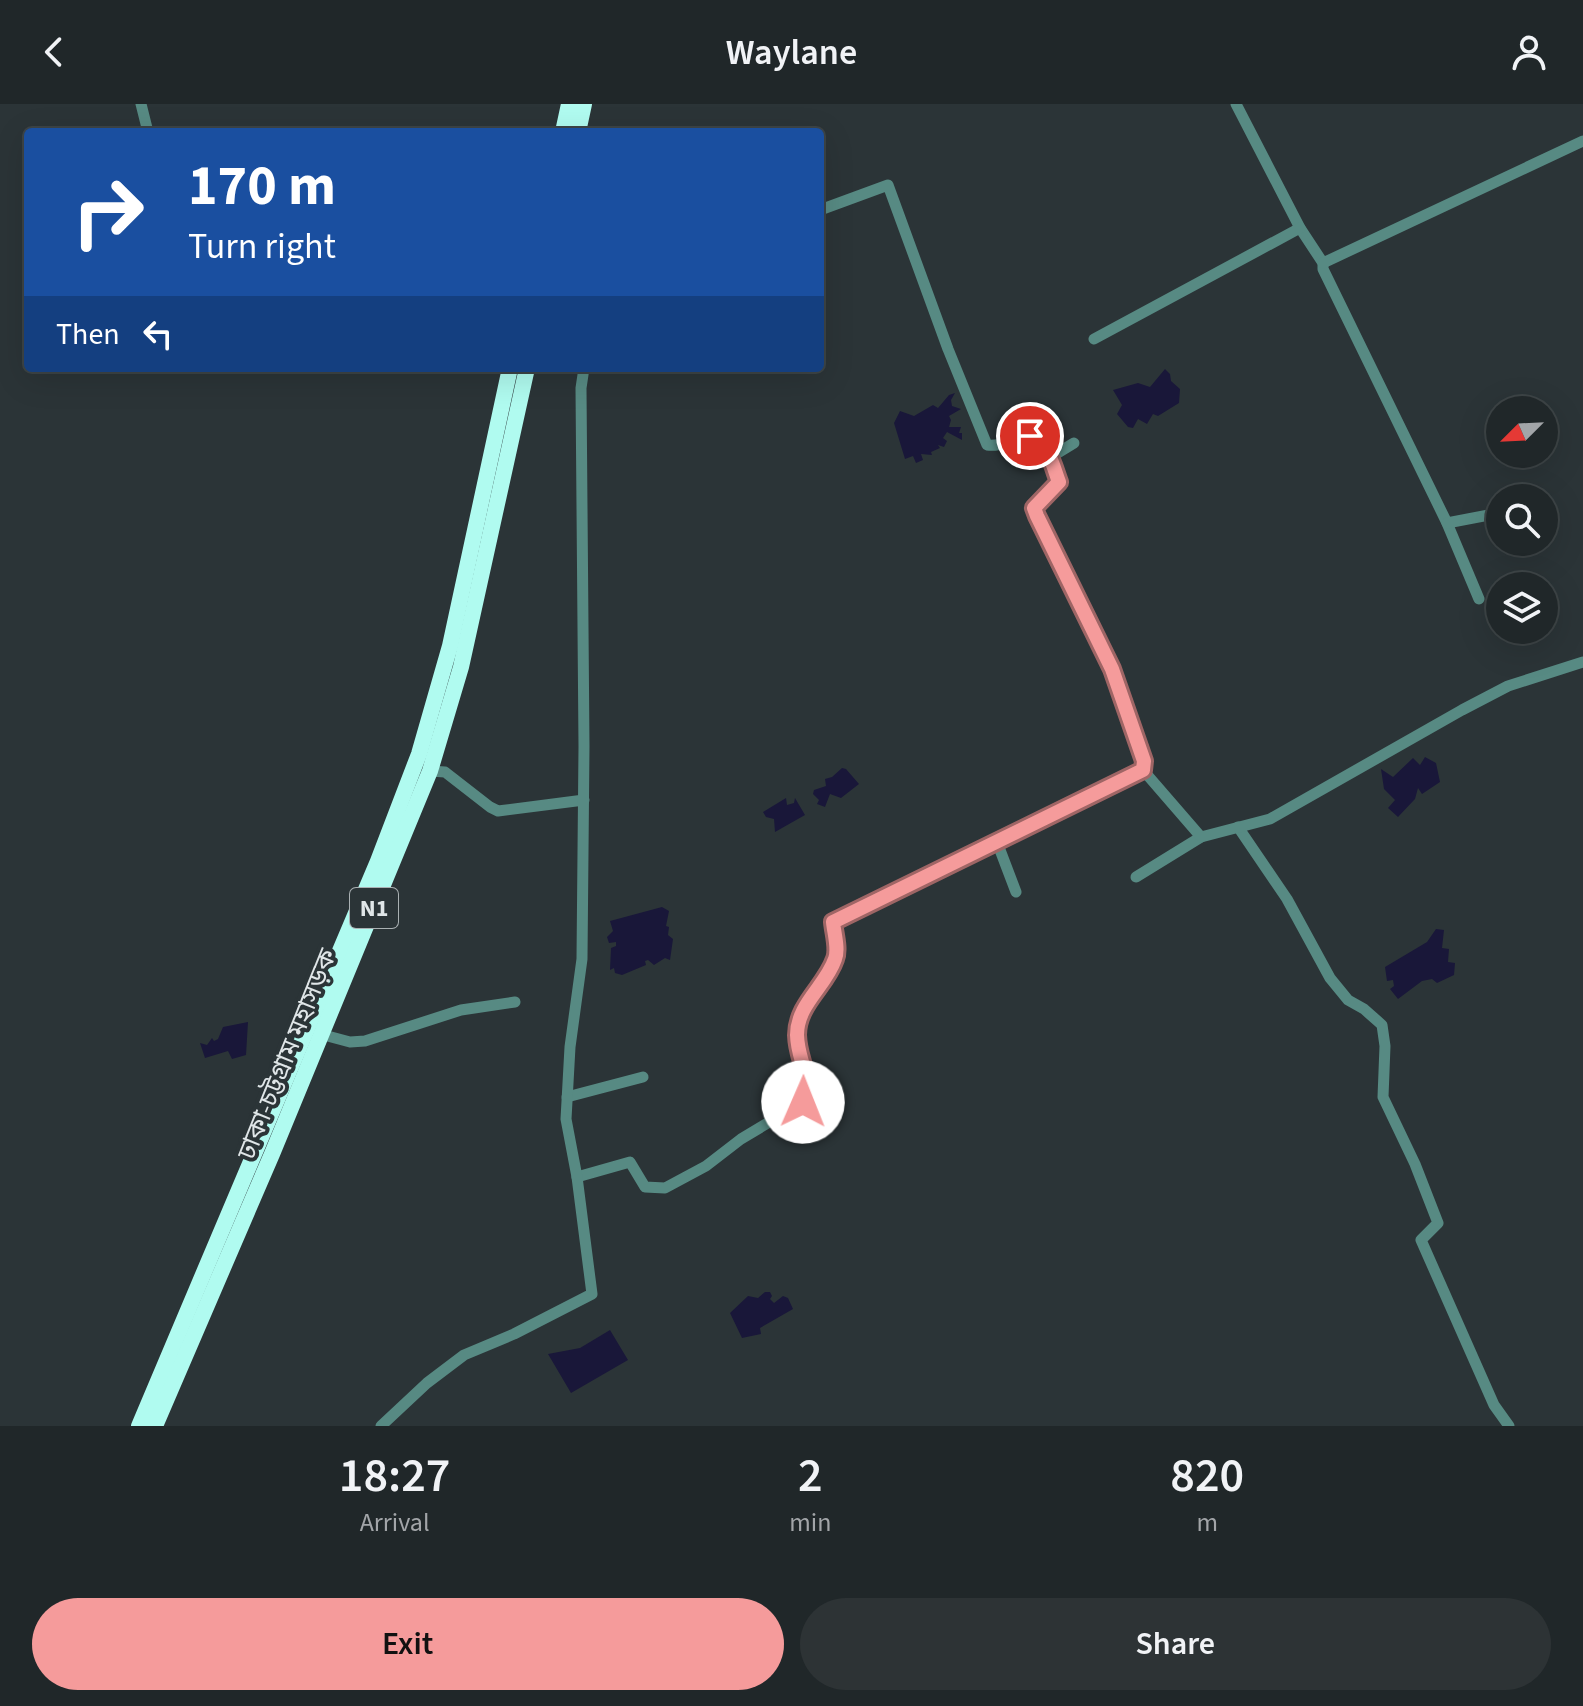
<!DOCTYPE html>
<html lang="en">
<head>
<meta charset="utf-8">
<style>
	:root { --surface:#202729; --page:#2d3335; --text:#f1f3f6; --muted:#a2a5a8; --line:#3d4446; --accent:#f59b9b }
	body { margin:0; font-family:"Source Sans 3","Noto Sans Bengali",sans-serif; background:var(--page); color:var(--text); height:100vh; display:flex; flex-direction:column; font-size:30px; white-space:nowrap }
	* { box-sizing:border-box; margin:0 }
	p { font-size:26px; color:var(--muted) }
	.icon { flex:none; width:44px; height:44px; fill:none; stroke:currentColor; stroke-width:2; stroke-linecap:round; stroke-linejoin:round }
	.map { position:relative; height:1322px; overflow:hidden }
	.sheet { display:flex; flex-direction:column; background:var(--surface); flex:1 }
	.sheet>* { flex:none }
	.top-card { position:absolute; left:24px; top:24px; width:800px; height:244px; border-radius:8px; box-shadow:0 8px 32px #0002,0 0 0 2px var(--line); background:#1a4fa0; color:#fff; overflow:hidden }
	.needle { width:52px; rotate:246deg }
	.fabs { position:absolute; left:1486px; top:292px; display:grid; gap:16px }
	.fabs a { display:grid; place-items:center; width:72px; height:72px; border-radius:50%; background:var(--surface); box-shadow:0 8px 32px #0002,0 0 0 2px var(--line); font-size:40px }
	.pin { position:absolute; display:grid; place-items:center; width:68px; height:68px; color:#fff; margin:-34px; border:4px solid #fff; border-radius:50%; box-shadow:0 2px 8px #0007 }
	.me { position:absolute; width:88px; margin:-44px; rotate:1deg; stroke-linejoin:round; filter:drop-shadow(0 0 6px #0008) }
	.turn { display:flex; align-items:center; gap:28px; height:168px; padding:0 32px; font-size:36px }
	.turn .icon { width:104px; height:104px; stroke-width:2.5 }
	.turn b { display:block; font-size:56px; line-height:68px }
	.then { display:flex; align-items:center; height:76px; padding:0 32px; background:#0003; gap:16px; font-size:30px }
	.eta { display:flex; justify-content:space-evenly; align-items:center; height:136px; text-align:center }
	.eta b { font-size:48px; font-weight:600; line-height:56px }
	.button { display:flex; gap:16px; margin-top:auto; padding:16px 32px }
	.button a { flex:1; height:92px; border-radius:48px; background:var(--accent); color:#111; font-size:32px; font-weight:600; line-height:92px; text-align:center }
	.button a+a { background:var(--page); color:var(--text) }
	header { display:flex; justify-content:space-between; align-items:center; height:104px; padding:0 32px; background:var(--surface); font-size:36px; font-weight:600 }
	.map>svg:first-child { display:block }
	.water { fill:#191739 }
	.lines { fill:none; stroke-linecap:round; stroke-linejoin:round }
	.minor { stroke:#578a83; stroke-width:11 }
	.highway { stroke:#b0fbf0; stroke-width:16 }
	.route-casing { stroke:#9f6565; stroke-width:20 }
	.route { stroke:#f59b9b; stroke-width:14 }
	.labels { text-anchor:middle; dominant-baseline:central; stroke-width:8; stroke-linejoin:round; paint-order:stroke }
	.shield { fill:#2b3437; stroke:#aab1b3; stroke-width:2 }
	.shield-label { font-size:24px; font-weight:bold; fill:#e0e6e8 }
	.street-label { font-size:26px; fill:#e0e6e8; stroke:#2b3437 }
</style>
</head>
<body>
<header><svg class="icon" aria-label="back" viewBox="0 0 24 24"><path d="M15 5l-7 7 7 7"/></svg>Waylane<svg class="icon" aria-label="person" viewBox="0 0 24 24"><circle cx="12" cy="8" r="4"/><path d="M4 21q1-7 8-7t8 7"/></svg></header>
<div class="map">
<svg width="1583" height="1322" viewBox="0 0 1583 1322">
	<rect width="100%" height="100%" fill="#2b3437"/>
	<g class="water">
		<polygon points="1165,265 1170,270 1171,277 1180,285 1179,299 1158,312 1153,310 1147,320 1138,315 1133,324 1128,323 1117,310 1122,301 1113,286 1138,279 1150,283"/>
		<polygon points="955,289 951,296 952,302 961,305 949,312 951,316 949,323 961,323 959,329 962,329 962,336 947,328 943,334 947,337 944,343 938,341 940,344 931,348 932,351 921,350 923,356 916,359 913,352 905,355 894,319 900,307 914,312 933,301 938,304 949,291"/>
		<polygon points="1425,653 1436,659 1440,678 1422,690 1418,684 1415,695 1398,713 1388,704 1395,696 1384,685 1381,665 1393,673 1413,654 1420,661"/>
		<polygon points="842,664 846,665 859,680 841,694 830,690 825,703 817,700 819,696 813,690 814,686 826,682 825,675 832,673"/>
		<polygon points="786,694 787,701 794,699 795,694 805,711 775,728 774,715 766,713 763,708"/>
		<polygon points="662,803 669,807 666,822 669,823 668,831 673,835 670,856 665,854 654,861 648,856 645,857 646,861 622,871 615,869 614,864 610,866 611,844 616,842 616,838 609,839 607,833 613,827 610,817"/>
		<polygon points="1436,825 1444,826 1442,844 1449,845 1448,858 1455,859 1454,871 1437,879 1432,875 1422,877 1398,895 1390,885 1394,882 1393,876 1387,877 1385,863 1427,838"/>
		<polygon points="248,918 246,951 232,955 228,947 205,954 200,939 207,941 212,934 214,937 218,935 223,923"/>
		<polygon points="765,1188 770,1188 772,1192 770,1195 774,1199 783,1192 788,1194 793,1205 760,1224 761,1230 742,1234 730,1209 748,1192 758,1194"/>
		<polygon points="610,1226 628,1256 571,1289 548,1250 580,1244"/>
	</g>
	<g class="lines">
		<g class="minor">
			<polyline points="141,0 148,28"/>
			<polyline points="1236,0 1300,124 1323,159 1323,165 1447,419 1479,495"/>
			<path d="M820 106 888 81 948 245 987 341C1001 343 1012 335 1026 333 1046 329 1054 364 1059 378L1034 404 1037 412 1112 565 1144 657 1143 666"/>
			<polyline points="1323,159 1583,37"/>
			<polyline points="1094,235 1300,124"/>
			<polyline points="1051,353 1074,339"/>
			<polyline points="1447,419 1494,410"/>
			<polyline points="430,667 445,668 490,703 498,707 584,696"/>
			<polyline points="1238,723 1287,795 1330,874 1348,896 1364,905 1382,921 1385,942 1383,993 1415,1060 1438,1119 1421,1136 1494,1301 1509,1322"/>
			<polyline points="997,738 1016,788"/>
			<polyline points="1136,773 1201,733"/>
			<polyline points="320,930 350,938 365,937 461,906 515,898"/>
			<polyline points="567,993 643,973"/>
			<polyline points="577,1073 630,1058 645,1083 665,1084 706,1062 741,1035 803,998 808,978 797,930 808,895 824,875 836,852 833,818 1143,666 1201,733 1270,715 1462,606 1508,582 1583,558"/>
			<polyline points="381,1322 427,1279 464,1251 514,1230 592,1190 577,1073 566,1015 570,943 582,855 584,642 581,284 584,264"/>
		</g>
		<g class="highway">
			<polyline points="563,28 569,0"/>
			<polyline points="578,28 584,0"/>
			<polyline points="139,1322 378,757 419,650 450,542 510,264"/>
			<polyline points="155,1322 272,1050 430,667 461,563 527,264"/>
		</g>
	</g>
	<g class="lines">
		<defs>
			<path id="route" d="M803 998C811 965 798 959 797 931 797 900 826 882 835 855 839 845 834 829 833 818L1143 666 1144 657 1112 565 1037 412 1034 404 1059 378C1053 362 1048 338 1030 332"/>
		</defs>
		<use href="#route" class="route-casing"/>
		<use href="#route" class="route"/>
	</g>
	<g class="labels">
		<rect class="shield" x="350" y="784" width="48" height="40" rx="6"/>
		<g class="shield-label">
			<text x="374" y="804">N1</text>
		</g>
		<g class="street-label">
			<text transform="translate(287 950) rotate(-68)">ঢাকা-চট্টগ্রাম মহাসড়ক</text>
		</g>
	</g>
</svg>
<div class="fabs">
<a><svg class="needle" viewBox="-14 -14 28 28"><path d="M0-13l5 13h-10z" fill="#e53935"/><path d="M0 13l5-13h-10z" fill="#a2a5a8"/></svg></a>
<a><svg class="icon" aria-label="search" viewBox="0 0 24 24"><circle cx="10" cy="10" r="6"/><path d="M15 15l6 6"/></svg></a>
<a><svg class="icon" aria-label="layers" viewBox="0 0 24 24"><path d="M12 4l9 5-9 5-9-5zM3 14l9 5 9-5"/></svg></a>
</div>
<div class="pin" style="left:1030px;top:332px;background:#d93025"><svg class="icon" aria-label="arrive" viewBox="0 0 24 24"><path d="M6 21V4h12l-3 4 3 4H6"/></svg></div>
<svg class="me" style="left:803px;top:998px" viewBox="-20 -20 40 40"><circle r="19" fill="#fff"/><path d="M0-13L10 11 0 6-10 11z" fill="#f59b9b"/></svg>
<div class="top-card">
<div class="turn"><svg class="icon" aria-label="right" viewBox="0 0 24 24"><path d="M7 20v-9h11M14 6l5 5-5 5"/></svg><div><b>170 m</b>Turn right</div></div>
<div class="then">Then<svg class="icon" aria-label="left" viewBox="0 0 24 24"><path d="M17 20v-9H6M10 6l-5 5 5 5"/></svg></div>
</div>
</div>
<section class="sheet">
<div class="eta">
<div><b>18:27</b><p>Arrival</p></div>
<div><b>2</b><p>min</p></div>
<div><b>820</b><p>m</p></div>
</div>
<div class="button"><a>Exit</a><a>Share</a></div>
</section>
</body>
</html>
